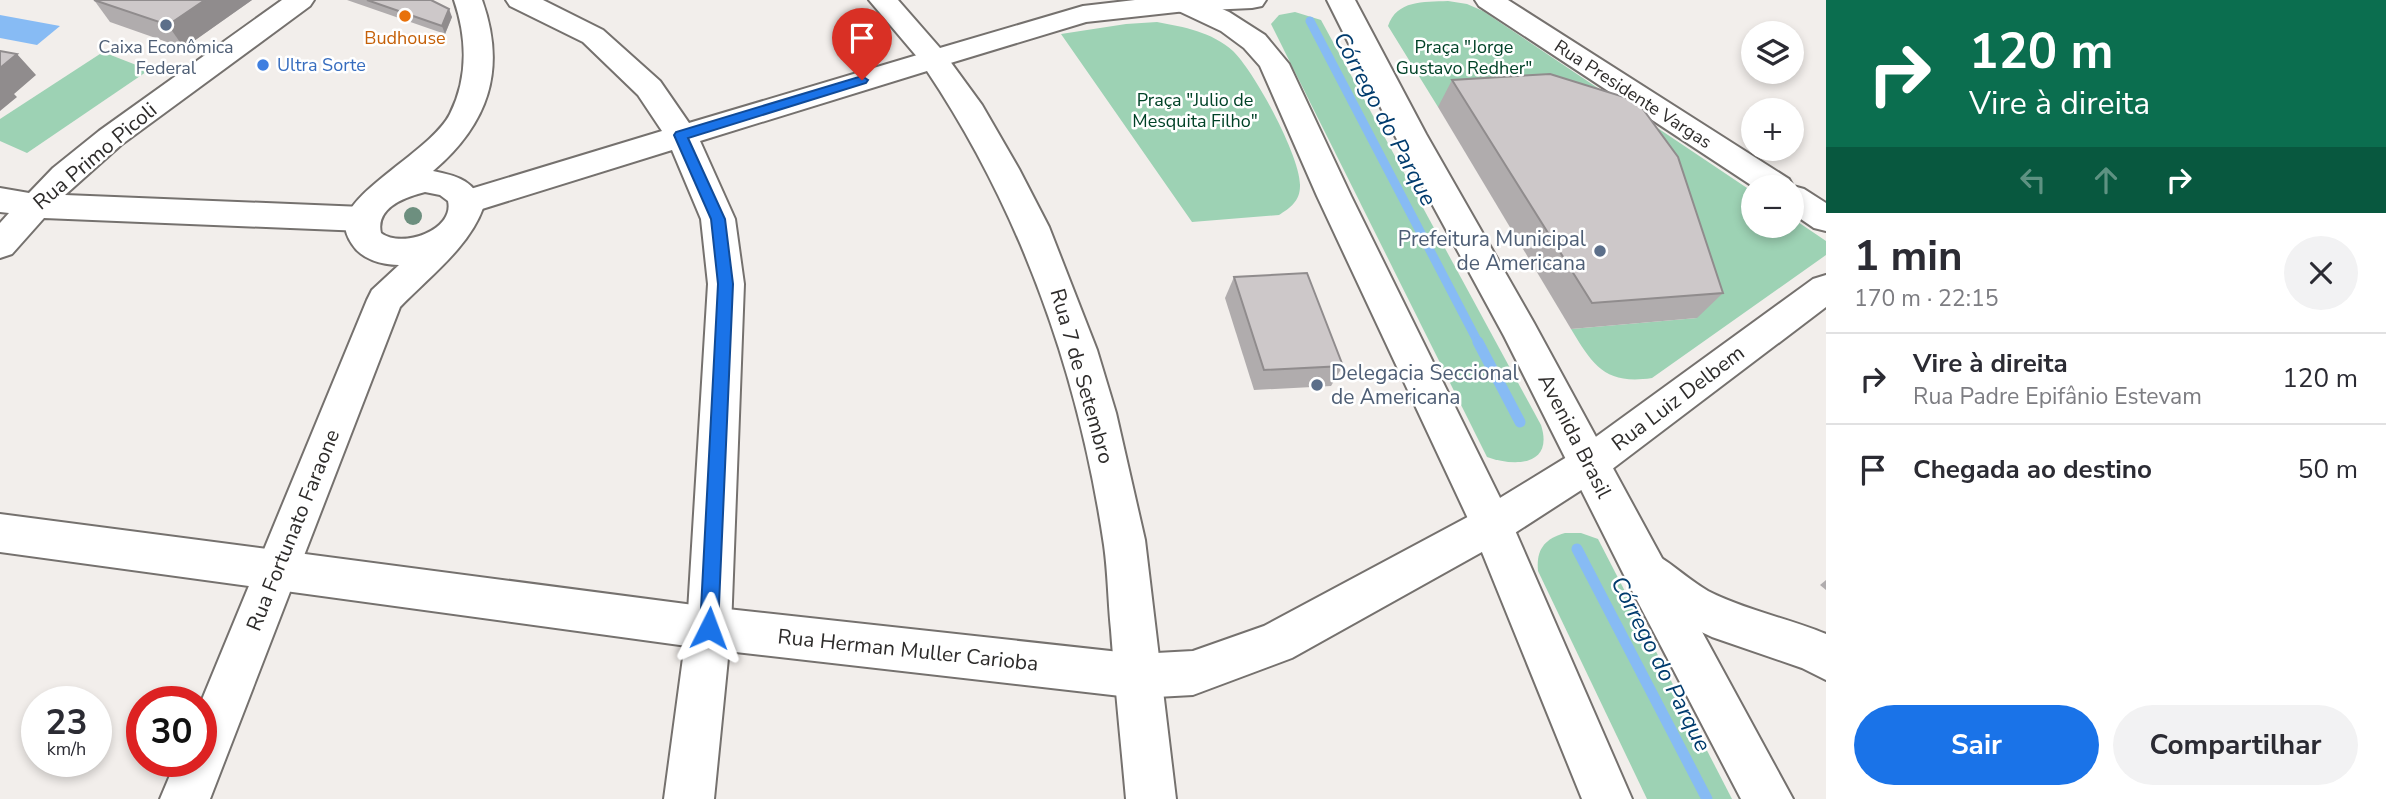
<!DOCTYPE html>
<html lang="pt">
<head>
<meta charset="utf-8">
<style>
	:root { --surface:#fff; --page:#f2f2f3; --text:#2b2b33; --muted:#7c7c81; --line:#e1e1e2; --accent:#1a73e8 }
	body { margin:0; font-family:"Nunito Sans",sans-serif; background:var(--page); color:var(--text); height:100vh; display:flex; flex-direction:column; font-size:26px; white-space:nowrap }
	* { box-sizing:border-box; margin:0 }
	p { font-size:23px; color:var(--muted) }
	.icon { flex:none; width:38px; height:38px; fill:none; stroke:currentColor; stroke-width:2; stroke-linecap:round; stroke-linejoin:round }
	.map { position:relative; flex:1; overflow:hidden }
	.side { display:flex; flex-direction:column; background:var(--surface); width:560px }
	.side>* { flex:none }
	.hud { background:#0b6e4f; color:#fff; overflow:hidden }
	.fabs { position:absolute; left:1741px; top:21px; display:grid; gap:14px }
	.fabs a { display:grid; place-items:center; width:63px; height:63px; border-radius:50%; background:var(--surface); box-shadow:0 4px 10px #0003; font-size:35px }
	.speed { position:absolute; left:21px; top:686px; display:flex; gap:14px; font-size:35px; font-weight:700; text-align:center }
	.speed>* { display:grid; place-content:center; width:91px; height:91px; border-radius:50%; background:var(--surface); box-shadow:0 4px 10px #0003; line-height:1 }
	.speed small { font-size:18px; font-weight:400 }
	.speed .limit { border:10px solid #d22; background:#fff; color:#111 }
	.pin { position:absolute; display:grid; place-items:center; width:60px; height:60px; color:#fff; margin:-72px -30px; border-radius:50% 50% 50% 0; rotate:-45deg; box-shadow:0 0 7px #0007 }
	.pin .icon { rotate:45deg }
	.me { position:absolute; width:77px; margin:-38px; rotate:3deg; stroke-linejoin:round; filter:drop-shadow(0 0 5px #0008) }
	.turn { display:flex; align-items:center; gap:24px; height:147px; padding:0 28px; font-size:32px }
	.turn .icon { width:91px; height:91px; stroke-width:2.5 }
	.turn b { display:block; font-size:49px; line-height:60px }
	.lanes { display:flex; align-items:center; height:66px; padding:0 28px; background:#0003; justify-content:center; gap:35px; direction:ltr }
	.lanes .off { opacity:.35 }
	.round { display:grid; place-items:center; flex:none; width:74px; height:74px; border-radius:37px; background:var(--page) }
	.summary { display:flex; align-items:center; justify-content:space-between; height:119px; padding:0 28px }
	h1 { font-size:42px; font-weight:700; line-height:52px }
	.cta { display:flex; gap:14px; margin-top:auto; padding:14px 28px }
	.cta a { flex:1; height:80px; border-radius:42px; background:var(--accent); color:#fff; font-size:28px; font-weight:700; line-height:80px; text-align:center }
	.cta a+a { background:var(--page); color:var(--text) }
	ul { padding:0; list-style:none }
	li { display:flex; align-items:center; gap:21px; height:91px; padding:0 28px; border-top:2px solid var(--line) }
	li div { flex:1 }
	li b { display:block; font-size:26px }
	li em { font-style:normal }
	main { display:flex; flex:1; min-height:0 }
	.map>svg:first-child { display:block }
	.green { fill:#9dd2b4 }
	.water { fill:#87bbf4 }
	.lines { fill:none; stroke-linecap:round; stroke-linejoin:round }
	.stream-far1 { stroke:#87bbf4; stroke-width:9 }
	.stream { stroke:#87bbf4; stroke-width:11 }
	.minor-casing { stroke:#75716e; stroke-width:4 }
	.tertiary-casing { stroke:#75716e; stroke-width:4 }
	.secondary-casing { stroke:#75716e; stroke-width:4 }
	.primary-casing { stroke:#75716e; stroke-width:4 }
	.minor { fill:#fff; fill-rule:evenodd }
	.tertiary { fill:#fff; fill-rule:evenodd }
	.secondary { fill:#fff; fill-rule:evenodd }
	.primary { fill:#fff; fill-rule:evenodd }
	.tree { fill:#6d8f7f }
	.wall { fill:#b0acad }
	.shaded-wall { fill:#908c8d }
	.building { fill:#cdc8c9; stroke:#908c8d; stroke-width:2 }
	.route { fill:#1a73e8; stroke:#114b97; stroke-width:2 }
	.food-dot { fill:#e8710a; stroke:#fff; stroke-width:2.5 }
	.service-dot { fill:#5c6f8a; stroke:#fff; stroke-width:2.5 }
	.shop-dot { fill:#3f7fe0; stroke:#fff; stroke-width:2.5 }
	.labels { text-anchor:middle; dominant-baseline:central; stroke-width:5; stroke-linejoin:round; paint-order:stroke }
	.far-food-label { font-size:18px; fill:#c56008; stroke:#fff }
	.far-service-label { font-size:18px; fill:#4e5e75; stroke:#fff }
	.far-park-label { font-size:18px; fill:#004227; stroke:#fff }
	.far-shop-label { font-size:18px; fill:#366cbe; stroke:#fff; text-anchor:start }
	.far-street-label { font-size:18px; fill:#2e2c2b; stroke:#fff }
	.street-label { font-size:21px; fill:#2e2c2b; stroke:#fff }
	.service-label { font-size:21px; fill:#4e5e75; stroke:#fff; text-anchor:end }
	.water-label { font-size:23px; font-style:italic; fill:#003b6d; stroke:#fff }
</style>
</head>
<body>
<main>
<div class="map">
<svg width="1826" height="799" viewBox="0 0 1826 799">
	<rect width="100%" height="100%" fill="#f2eeeb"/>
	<g class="green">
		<path d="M1448 1 1467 4 1483 11 1753 192 1754 226H1792V218L1826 241V255L1652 378C1606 385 1593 366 1571 329L1697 318 1533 102 1438 107 1388 26C1397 0 1423 2 1448 1Z"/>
		<path d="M1295 12 1321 20 1541 425C1554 466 1515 467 1487 457L1271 24 1279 15Z"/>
		<path d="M1157 22C1184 27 1212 32 1233 51 1254 71 1301 157 1300 186 1300 201 1290 208 1279 215L1192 222 1061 34 1126 24Z"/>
		<polygon points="103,52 149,70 27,153 0,141 0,119"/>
		<path d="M1565 533H1581L1598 539 1732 799H1647L1538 571C1536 550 1544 539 1565 533Z"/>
	</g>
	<polygon class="water" points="0,15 60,26 37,45 0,38"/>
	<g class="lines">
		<polyline class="stream-far1" points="1310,21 1479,344"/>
		<g class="stream">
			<polyline points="1478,342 1520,422"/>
			<polyline points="1577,549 1707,799"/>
		</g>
		<defs>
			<g id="minor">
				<polygon points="282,0 314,0 310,6 121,145 65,195 363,207 375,210 380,219 375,228 363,231 44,218 12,254 0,258 0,223 9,213 0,212 0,188 29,193 53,168 99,131"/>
				<path d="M506 0H543L603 30 660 81 689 123 924 53 934 50 944 53 982 105 1019 169 1049 227 1097 350 1116 413 1145 540 1176 799H1126C1121 743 1115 686 1111 630 1108 601 1108 573 1104 545 1079 376 1022 213 927 71L700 141 735 219 744 284 731 628 714 799H664L687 628 708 284 701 219 672 150 466 214 454 210 449 202 454 194 662 131 638 95 583 42 510 6Z"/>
				<polygon points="1475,0 1508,0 1789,179 1793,186 1804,189 1826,203 1826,231 1814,228 1792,213 1792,187 1754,187 1479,6"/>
				<path d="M1644 549C1669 559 1685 578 1708 591 1745 610 1787 618 1826 634V680L1802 668 1712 637 1674 619 1629 583 1622 569 1629 555Z"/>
			</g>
			<g id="tertiary">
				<polygon points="869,0 898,0 940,48 1083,6 1135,0 1266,0 1262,6 1252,8 1186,11 1086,22 934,68 924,65"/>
				<polygon points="1826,275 1826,307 1603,476 1507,538 1292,658 1193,695 1138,698 709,649 0,552 0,514 709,607 1138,654 1193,651 1264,626 1477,512 1575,452 1813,279"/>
			</g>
			<path id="secondary" d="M454 0H482C507 70 488 124 433 171 458 176 476 181 483 208 469 247 429 277 400 307L210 799H160L176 761H201V702L367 300 372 290 399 265C382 265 361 259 352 244 348 238 345 231 345 224 347 191 432 150 450 114 468 78 467 38 454 0ZM425 192 440 195 448 201C455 230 402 249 381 233 375 208 405 197 425 192Z"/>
			<g id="primary">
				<polygon points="1164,0 1202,0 1229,12 1265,35 1289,64 1351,196 1507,512 1632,799 1582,799 1471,525 1317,196 1260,66 1244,48 1221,31 1168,6"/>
				<polygon points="1327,0 1355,0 1426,134 1534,323 1793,799 1741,799 1627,581 1504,336 1394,134"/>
			</g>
		</defs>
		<use href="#minor" class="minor-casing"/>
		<use href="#tertiary" class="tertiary-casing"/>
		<use href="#secondary" class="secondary-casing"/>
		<use href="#primary" class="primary-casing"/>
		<use href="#minor" class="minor"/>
		<use href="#tertiary" class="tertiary"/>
		<use href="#secondary" class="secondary"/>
		<use href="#primary" class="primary"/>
	</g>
	<circle class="tree" cx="413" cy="216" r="9"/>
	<g class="wall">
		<polygon points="94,0 252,0 184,48 110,22"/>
		<polygon points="347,0 431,0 452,17 445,34"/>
		<polygon points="1452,80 1723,293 1697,318 1571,329 1438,107"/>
		<polygon points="1234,277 1343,366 1331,386 1254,390 1225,298"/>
		<polygon points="1826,580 1826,590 1820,585"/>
	</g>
	<g class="shaded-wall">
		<polygon points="205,0 252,0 184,48 168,25"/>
		<polygon points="449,9 452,17 445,34 442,26"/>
		<polygon points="17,54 36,75 14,94 17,97 0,111 0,68"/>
	</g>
	<g class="building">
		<polygon points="94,0 205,0 168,25"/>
		<polygon points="367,0 431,0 449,9 442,26"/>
		<polygon points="0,51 17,54 0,68"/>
		<polygon points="1550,74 1637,101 1678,157 1723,293 1592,303 1452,80"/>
		<polygon points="1307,273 1343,366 1264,370 1234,277"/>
	</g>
	<polygon class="route" points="862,76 868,80 866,83 688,138 725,219 733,284 718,628 716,634 709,636 703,634 700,628 718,284 711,219 674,135 676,132"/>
	<circle class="food-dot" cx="405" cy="16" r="7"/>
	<g class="service-dot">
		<circle cx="166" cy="25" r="7"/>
		<circle cx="1600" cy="251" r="7"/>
		<circle cx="1317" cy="385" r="7"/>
	</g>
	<circle class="shop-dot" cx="263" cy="65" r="7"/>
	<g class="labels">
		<g class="far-food-label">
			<text x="405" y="38">Budhouse</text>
		</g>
		<g class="far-service-label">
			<text x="166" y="47">Caixa Econômica<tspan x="166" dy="21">Federal</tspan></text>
		</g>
		<g class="far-park-label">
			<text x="1464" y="47">Praça "Jorge<tspan x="1464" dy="21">Gustavo Redher"</tspan></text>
			<text x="1195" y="100">Praça "Julio de<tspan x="1195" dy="21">Mesquita Filho"</tspan></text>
		</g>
		<g class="far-shop-label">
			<text x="277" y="65">Ultra Sorte</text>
		</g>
		<g class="far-street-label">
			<text transform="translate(1633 94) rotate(33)">Rua Presidente Vargas</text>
		</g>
		<g class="street-label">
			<text transform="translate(95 156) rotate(-40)">Rua Primo Picoli</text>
			<text transform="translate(1082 376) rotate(74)">Rua 7 de Setembro</text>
			<text transform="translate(1678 398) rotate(-37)">Rua Luiz Delbem</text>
			<text transform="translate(1575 436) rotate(63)">Avenida Brasil</text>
			<text transform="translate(293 530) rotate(-68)">Rua Fortunato Faraone</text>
			<text transform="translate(908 650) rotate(6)">Rua Herman Muller Carioba</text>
		</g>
		<g class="service-label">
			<text x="1586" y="239">Prefeitura Municipal<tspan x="1586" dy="24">de Americana</tspan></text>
			<text x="1331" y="373" text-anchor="start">Delegacia Seccional<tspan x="1331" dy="24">de Americana</tspan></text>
		</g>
		<g class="water-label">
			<text transform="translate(1385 119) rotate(62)">Córrego do Parque</text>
			<text transform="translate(1661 664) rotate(63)">Córrego do Parque</text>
		</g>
	</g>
</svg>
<div class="fabs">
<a><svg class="icon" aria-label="layers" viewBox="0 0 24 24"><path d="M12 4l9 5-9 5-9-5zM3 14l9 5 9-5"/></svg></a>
<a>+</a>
<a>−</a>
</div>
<div class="speed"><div>23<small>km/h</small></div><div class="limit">30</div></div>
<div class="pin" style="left:862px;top:80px;background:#d93025"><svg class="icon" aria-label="arrive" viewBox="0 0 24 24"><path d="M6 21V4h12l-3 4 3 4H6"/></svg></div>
<svg class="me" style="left:709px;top:628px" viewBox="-20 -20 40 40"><path d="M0-17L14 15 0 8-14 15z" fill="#1a73e8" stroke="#fff" stroke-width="4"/></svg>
</div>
<section class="side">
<div class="hud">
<div class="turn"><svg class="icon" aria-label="right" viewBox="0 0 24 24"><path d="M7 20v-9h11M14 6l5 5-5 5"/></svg><div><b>120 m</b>Vire à direita</div></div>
<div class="lanes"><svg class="icon off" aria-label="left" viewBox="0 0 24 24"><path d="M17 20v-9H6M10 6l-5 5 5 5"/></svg><svg class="icon off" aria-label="ahead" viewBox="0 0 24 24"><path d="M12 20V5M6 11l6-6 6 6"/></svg><svg class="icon" aria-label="right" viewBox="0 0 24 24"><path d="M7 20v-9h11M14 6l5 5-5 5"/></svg></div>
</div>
<div class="summary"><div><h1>1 min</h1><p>170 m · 22:15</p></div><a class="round"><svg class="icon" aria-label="close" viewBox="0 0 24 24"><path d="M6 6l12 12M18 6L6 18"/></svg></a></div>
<ul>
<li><svg class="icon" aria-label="right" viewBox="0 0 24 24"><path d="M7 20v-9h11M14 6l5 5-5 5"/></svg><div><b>Vire à direita</b><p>Rua Padre Epifânio Estevam</p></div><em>120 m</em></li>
<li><svg class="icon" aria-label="arrive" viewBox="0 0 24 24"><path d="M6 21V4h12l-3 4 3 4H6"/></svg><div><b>Chegada ao destino</b></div><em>50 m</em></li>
</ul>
<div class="cta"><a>Sair</a><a>Compartilhar</a></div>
</section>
</main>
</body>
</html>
